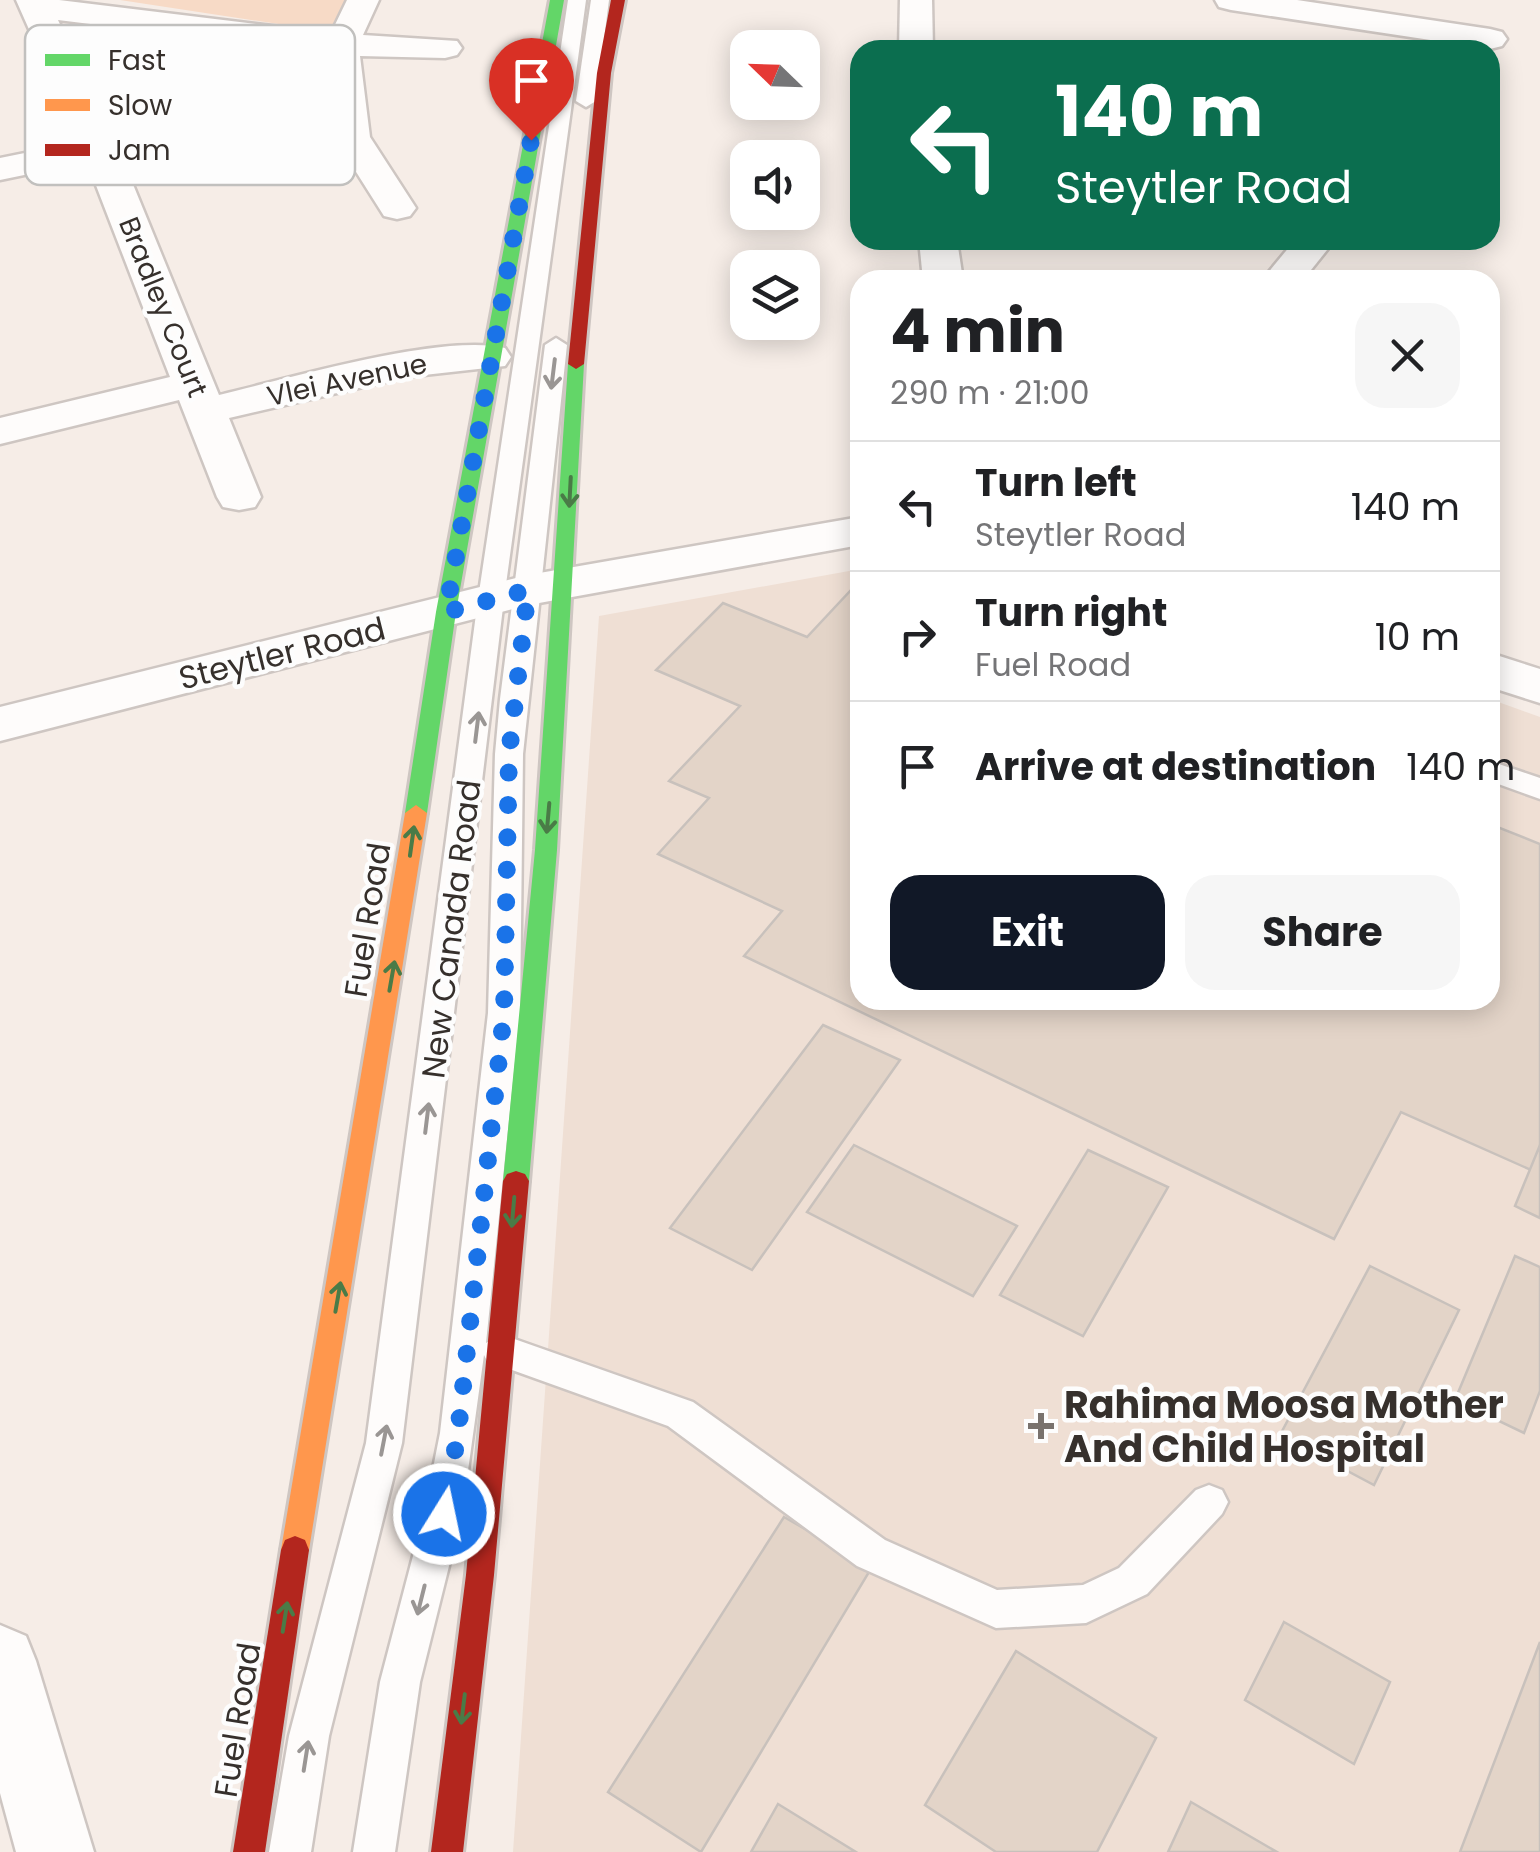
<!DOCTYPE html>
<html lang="en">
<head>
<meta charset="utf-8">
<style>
	:root { --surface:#fff; --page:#f6f6f6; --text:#202124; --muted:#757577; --line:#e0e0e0; --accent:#111827 }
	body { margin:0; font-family:Poppins,sans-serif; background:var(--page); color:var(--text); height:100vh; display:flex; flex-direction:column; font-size:38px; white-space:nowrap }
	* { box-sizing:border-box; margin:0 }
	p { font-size:32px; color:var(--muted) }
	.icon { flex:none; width:55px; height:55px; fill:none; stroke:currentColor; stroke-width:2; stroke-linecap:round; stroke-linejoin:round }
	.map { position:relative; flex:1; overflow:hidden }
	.panel { position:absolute; left:850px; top:270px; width:650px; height:740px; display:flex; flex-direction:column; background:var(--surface); border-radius:30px; box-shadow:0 5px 25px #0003 }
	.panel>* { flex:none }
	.hud { position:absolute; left:850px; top:40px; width:650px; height:210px; border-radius:30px; box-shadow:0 5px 25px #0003; background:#0b6e4f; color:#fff; overflow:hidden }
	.needle { width:65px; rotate:293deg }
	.fabs { position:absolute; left:730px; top:30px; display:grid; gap:20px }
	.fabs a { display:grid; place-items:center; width:90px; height:90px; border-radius:20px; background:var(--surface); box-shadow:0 5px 25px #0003; font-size:50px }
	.pin { position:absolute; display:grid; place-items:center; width:85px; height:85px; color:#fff; margin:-102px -42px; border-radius:50% 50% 50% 0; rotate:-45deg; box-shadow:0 0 10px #0007 }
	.pin .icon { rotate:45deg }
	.me { position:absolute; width:110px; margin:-55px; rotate:10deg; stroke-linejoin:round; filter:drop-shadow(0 0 8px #0008) }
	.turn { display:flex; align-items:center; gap:35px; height:210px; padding:0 40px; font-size:45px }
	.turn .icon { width:130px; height:130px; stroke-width:2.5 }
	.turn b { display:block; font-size:70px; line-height:85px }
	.round { display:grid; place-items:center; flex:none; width:105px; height:105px; border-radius:30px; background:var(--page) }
	.headline { display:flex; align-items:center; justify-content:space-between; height:170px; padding:0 40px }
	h1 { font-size:60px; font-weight:700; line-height:75px }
	.button { display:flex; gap:20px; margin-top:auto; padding:20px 40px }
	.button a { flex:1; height:115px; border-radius:30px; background:var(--accent); color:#fff; font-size:40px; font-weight:700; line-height:115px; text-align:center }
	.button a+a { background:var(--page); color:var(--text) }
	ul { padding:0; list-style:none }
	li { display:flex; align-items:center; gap:30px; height:130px; padding:0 40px; border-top:2px solid var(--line) }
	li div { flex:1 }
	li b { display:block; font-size:38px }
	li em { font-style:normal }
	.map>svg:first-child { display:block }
	.built { fill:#efdfd4 }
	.green { fill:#f7dac6 }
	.building { fill:#e3d4c8; stroke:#c8c1bc; stroke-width:2.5 }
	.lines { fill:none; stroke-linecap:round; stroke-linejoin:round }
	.lane-casing { stroke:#cec6c2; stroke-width:5 }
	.street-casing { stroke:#cec6c2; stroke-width:5 }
	.fast-casing { stroke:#cec6c2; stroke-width:6 }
	.slow-casing { stroke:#cec6c2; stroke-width:6 }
	.jam-casing { stroke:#cec6c2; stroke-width:6 }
	.lane { fill:#fefcfb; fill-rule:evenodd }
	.street { fill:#fefcfb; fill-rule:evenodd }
	.fast { fill:#63d668; fill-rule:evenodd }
	.slow { fill:#ff974d; fill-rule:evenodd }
	.jam { fill:#b3261e; fill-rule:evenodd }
	.oneway { stroke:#9a9694 }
	.oneway2 { stroke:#4a7b47 }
	.route { stroke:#1a73e8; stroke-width:18; stroke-dasharray:0 32.4 }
	.poi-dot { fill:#79726d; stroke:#fdfdfd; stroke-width:4 }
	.labels { text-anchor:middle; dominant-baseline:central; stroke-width:9; stroke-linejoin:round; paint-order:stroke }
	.far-street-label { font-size:28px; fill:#36302c; stroke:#fdfdfd }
	.street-label { font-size:32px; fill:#36302c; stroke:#fdfdfd }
	.near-poi-label { font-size:38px; font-weight:bold; fill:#36302c; stroke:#fdfdfd; text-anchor:start }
	.key { fill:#fdfdfd; stroke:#c1c0be; stroke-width:2.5 }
	.key-label { font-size:28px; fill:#36302c }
</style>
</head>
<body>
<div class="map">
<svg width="1540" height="1852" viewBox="0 0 1540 1852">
	<rect width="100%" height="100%" fill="#f6ede7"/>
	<polygon class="built" points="860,569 860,1000 1490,1000 1490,699 1540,717 1540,1852 513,1852 599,616"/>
	<polygon class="green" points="120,0 358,0 344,34"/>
	<g class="building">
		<polygon points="852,589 860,592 860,1000 1490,1000 1490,824 1540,844 1540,1174 1401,1112 1334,1239 744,956 782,911 658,854 709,798 669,781 740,706 656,670 723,603 807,637"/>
		<polygon points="823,1025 900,1060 752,1270 670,1228"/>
		<polygon points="854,1145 1017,1226 973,1296 807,1212"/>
		<polygon points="1540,1145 1540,1218 1515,1206"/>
		<polygon points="1088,1150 1168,1187 1083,1336 1000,1295"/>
		<polygon points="1515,1256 1540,1267 1540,1391 1524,1433 1455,1400"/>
		<polygon points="1370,1266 1459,1310 1374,1485 1280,1435"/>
		<polygon points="784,1517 872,1567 701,1852 608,1792"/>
		<polygon points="1284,1622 1390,1682 1354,1764 1245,1700"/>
		<polygon points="1540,1642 1540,1852 1460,1852"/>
		<polygon points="1016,1651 1156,1738 1097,1852 996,1852 925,1805"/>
		<polygon points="1191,1802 1277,1852 1168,1852"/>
		<polygon points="778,1804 856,1852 751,1852"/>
	</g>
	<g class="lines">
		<defs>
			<g id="lane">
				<polygon points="568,0 586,0 504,599 402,1443 329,1736 311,1852 269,1852 289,1736 366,1443 478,599"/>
				<polygon points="591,0 609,0 596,101 586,107 576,101"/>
				<polygon points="556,338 567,345 523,754 520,1013 486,1343 500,1334 693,1402 885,1540 997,1590 1083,1585 1119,1568 1196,1490 1209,1485 1222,1490 1228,1502 1222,1514 1147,1594 1086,1623 996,1628 857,1566 668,1426 487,1361 484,1355 462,1514 420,1682 395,1852 353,1852 380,1682 424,1514 440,1433 488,1013 495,754 500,699 545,345"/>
				<polygon points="1490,761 1540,778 1540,799 1490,781"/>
			</g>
			<g id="street">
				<path d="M16 0H59L331 33 347 0H379L363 35 457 41 462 48 457 55 445 58 360 56 370 137 416 208 410 216 397 219 384 216 334 137 332 113 121 155 219 395C287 379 442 333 505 348L511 357 505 366 406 377 229 418 261 497 255 507 239 510 223 507 217 497 179 400 0 444V418L170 377 87 162 0 180V158L79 142ZM58 20 326 53 330 92 112 135Z"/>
				<polygon points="900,0 932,0 933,50 899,50"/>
				<polygon points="1215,0 1297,0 1490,29 1502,32 1507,39 1502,46 1490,49 1231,10 1219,7"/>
				<polygon points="919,240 957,240 963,280 923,280"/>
				<polygon points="1295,240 1335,240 1303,280 1262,280"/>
				<polygon points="860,517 860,545 528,605 0,741 0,707 528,575"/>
				<polygon points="1490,653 1540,669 1540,703 1490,687"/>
				<polygon points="0,1625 26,1636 36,1661 94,1852 16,1852 0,1793"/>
			</g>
			<g id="fast">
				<polygon points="550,0 564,0 456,612 427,813 416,821 405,813 436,612"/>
				<polygon points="576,359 584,364 557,850 529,1181 525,1188 516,1191 507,1188 503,1181 535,850 568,364"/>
			</g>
			<polygon id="slow" points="416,805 427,813 309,1550 305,1560 295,1564 285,1560 281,1550 405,813"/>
			<g id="jam">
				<polygon points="611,0 625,0 611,73 584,364 576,369 568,364 597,73"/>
				<polygon points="516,1171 525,1174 529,1181 494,1575 463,1852 431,1852 466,1575 503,1181 507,1174"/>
				<polygon points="295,1536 305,1540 309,1550 265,1852 233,1852 281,1550 285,1540"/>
			</g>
		</defs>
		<use href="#lane" class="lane-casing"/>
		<use href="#street" class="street-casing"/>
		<use href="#fast" class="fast-casing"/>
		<use href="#slow" class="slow-casing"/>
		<use href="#jam" class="jam-casing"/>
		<use href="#lane" class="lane"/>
		<use href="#street" class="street"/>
		<use href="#fast" class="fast"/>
		<use href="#slow" class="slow"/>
		<use href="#jam" class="jam"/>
	</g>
	<defs><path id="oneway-shaft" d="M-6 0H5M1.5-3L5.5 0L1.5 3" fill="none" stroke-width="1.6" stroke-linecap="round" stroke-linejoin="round" transform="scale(2.5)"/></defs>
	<g class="oneway">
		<use href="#oneway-shaft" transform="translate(553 374) rotate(97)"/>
		<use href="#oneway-shaft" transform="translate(477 727) rotate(-83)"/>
		<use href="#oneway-shaft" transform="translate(427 1118) rotate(-83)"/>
		<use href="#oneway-shaft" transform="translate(384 1440) rotate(-79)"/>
		<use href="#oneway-shaft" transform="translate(421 1600) rotate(104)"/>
		<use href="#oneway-shaft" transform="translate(306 1756) rotate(-81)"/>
	</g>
	<g class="oneway2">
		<use href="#oneway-shaft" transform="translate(570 492) rotate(93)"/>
		<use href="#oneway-shaft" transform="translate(548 818) rotate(95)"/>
		<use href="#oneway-shaft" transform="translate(412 841) rotate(-82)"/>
		<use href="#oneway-shaft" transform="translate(392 976) rotate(-80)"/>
		<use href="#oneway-shaft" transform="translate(513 1212) rotate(95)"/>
		<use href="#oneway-shaft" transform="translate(338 1297) rotate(-80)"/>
		<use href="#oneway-shaft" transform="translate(285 1617) rotate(-81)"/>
		<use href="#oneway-shaft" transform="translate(463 1709) rotate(97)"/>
	</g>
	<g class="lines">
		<polyline class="route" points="444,1514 458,1433 504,1013 509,754 528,590 446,612 531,140"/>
	</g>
	<path class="poi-dot" d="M1036 1411h10v10h10v10h-10v10h-10v-10h-10v-10h10z"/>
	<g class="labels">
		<g class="far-street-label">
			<text transform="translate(163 307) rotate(68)">Bradley Court</text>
			<text transform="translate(347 380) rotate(-12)">Vlei Avenue</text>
		</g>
		<g class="street-label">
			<text transform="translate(282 653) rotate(-14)">Steytler Road</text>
			<text transform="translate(367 920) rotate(-81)">Fuel Road</text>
			<text transform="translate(451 929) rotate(-83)">New Canada Road</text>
			<text transform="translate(237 1720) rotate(-81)">Fuel Road</text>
		</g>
		<g class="near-poi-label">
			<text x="1064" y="1404">Rahima Moosa Mother<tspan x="1064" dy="44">And Child Hospital</tspan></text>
		</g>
	</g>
	<rect x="25" y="25" width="330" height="160" rx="15" class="key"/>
	<rect x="45" y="54" width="45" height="12" fill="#63d668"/>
	<rect x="45" y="99" width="45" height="12" fill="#ff974d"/>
	<rect x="45" y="144" width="45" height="12" fill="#b3261e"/>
	<g class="key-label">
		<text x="108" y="70">Fast</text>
		<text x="108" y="115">Slow</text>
		<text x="108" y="160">Jam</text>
	</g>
</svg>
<div class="fabs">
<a><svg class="needle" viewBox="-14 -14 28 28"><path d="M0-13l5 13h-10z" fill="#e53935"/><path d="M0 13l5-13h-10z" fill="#757577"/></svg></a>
<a><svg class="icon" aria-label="sound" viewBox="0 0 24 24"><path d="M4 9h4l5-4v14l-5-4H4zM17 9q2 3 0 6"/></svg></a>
<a><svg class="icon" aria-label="layers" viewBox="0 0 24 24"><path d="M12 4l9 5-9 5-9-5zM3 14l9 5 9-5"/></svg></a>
</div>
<div class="pin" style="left:531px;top:140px;background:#d93025"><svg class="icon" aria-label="arrive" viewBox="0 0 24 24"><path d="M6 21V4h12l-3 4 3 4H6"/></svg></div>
<svg class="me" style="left:444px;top:1514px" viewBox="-20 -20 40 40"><circle r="17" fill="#1a73e8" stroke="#fff" stroke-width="3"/><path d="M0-11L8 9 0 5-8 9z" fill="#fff"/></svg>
<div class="hud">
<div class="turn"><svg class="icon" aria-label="left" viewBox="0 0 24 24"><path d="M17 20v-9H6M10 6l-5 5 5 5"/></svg><div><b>140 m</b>Steytler Road</div></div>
</div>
<section class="panel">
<div class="headline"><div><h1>4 min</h1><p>290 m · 21:00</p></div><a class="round"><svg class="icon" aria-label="close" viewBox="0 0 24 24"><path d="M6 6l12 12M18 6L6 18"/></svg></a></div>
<ul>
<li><svg class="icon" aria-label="left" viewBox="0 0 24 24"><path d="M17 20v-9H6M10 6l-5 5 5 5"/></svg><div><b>Turn left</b><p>Steytler Road</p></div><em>140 m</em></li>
<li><svg class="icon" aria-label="right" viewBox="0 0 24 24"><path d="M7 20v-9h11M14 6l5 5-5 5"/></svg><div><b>Turn right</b><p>Fuel Road</p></div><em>10 m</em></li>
<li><svg class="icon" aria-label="arrive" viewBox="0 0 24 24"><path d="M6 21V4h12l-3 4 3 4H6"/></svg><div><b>Arrive at destination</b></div><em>140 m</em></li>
</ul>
<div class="button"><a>Exit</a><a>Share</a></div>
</section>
</div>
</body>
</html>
